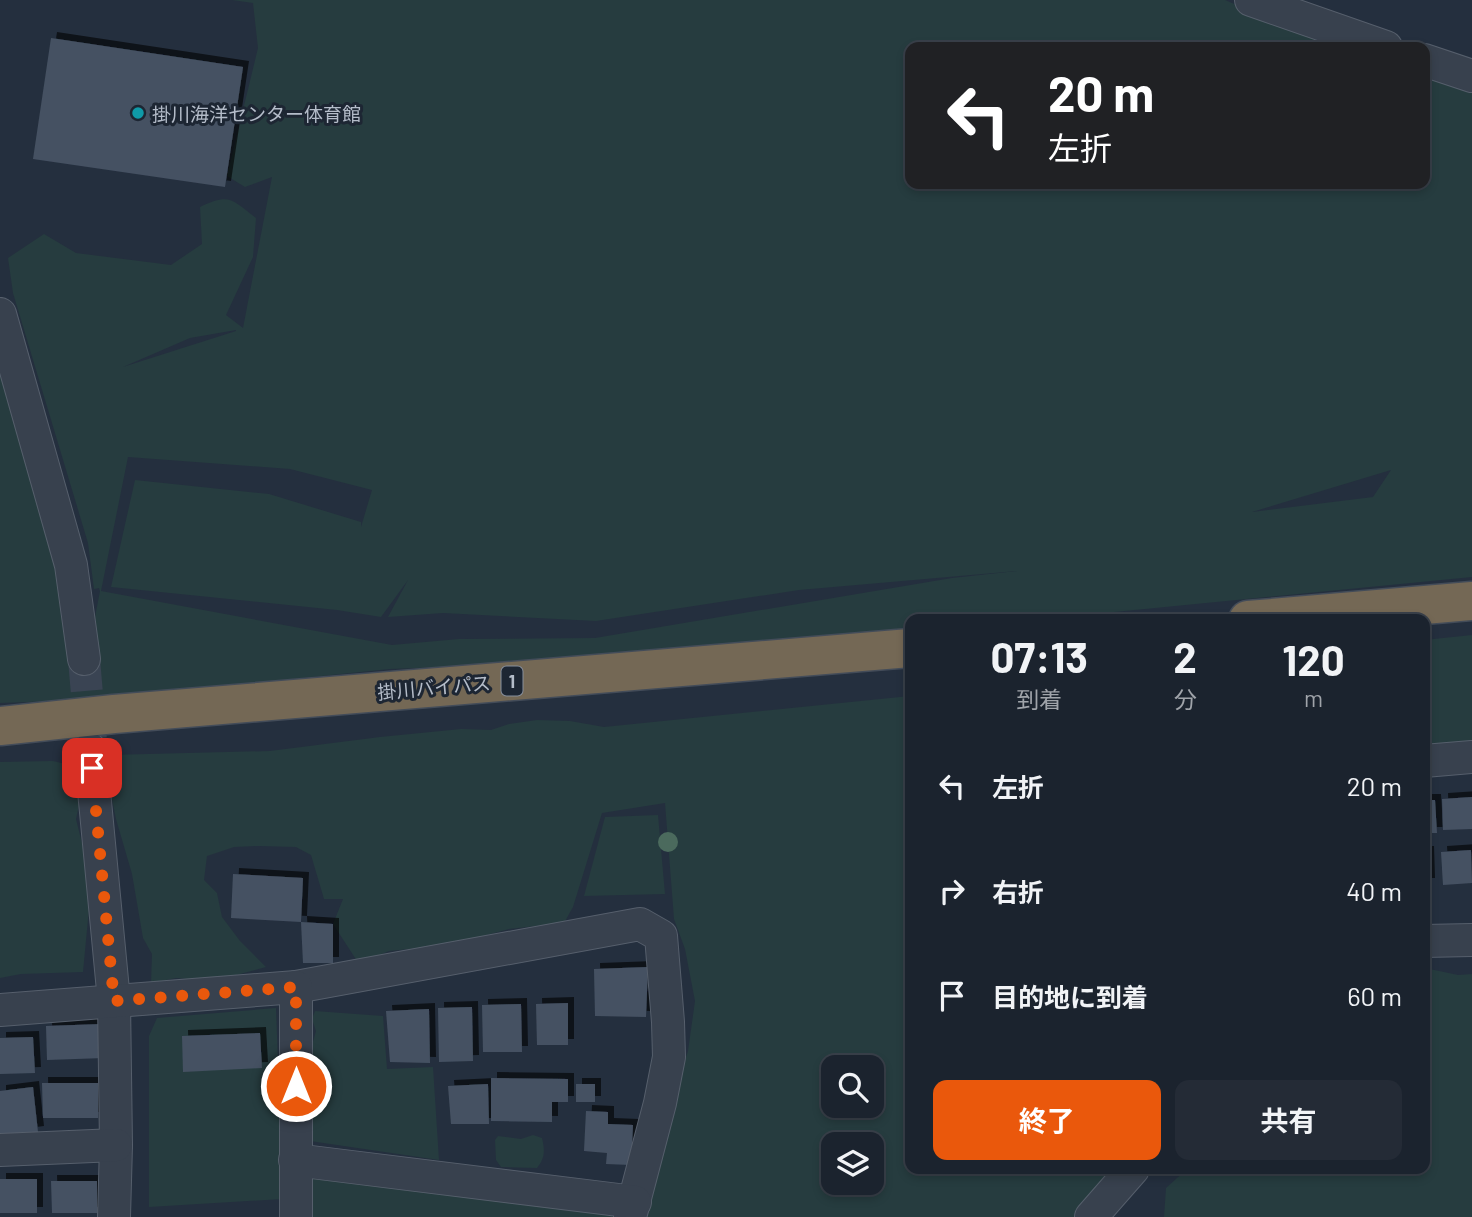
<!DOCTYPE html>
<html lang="ja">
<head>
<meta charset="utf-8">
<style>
	:root { --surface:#1b232e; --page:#242b36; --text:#f1f3f6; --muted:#a0a4aa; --line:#39404a; --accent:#ea580c }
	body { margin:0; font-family:Barlow,"Noto Sans JP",sans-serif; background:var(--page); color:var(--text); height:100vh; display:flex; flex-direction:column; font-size:26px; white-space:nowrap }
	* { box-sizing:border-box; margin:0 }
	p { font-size:23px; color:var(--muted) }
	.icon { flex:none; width:38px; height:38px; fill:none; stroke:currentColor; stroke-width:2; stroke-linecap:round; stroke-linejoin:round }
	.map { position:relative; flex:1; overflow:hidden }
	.side { position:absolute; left:905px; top:614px; width:525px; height:560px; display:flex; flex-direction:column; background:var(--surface); border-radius:14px; box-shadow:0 4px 10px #0003,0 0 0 2px var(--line) }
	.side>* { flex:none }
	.guide { position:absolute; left:905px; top:42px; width:525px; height:147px; border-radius:14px; box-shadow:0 4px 10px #0003,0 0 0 2px var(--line); background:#202124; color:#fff; overflow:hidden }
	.fabs { position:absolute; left:821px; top:1055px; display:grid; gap:14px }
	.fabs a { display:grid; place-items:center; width:63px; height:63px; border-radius:14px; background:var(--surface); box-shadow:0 4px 10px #0003,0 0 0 2px var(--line); font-size:35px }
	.pin { position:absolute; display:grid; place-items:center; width:60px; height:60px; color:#fff; margin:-30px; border-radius:14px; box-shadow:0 4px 10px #0006 }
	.me { position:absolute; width:77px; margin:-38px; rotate:0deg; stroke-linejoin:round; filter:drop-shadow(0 0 5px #0008) }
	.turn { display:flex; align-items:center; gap:24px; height:147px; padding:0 28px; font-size:32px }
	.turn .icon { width:91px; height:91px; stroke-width:2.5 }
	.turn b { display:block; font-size:49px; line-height:60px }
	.eta { display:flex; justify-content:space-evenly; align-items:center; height:119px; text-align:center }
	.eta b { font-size:42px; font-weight:700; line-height:49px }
	.action { display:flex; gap:14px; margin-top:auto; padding:14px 28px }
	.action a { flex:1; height:80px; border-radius:14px; background:var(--accent); color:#fff; font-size:28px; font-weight:700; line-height:80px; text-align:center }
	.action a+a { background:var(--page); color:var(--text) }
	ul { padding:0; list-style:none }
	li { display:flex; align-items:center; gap:21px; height:105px; padding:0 28px }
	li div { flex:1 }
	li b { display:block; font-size:26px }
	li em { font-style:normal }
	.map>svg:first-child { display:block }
	.green { fill:#263c3f; fill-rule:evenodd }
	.building { fill:#455162; filter:url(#shadow) }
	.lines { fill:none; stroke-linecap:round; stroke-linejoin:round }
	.minor-tunnel { stroke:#3a4453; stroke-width:32; stroke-dasharray:32 16; stroke-linecap:butt }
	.minor-casing { stroke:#565f6c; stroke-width:34 }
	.highway-casing { stroke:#434c59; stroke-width:41 }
	.minor { stroke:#38414e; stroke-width:32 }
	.highway { stroke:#746855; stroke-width:38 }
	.tree { fill:#4b6a5d }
	.route { stroke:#ea580c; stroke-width:12; stroke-dasharray:0 21.6 }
	.culture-dot { fill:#0f9aa8; stroke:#1d2633; stroke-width:2.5 }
	.labels { text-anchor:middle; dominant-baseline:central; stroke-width:6; stroke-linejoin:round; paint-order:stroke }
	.shield { fill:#1d2633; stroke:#878f9c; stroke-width:2 }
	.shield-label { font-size:18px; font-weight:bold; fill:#b4bcc9 }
	.poi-label { font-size:19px; fill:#b4bcc9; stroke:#1d2633; text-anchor:start }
	.street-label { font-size:19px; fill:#b4bcc9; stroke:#1d2633 }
</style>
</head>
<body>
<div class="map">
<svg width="1472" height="1217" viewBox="0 0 1472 1217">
	<defs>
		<filter id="shadow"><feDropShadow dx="6" dy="-6" stdDeviation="0" flood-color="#0009"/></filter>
	</defs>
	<rect width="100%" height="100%" fill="#242f3e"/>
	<g class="green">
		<path d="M232 0H1225L1311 37 1352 47H910V184H1424L1425 66 1472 78V577L1043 619 910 620V632L618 661 390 669 87 700 0 703V345L86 684V664L100 591 99 588 94 589 88 543 13 293 8 258 44 234 76 253 171 265 202 244 200 207C230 193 231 199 256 218L253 257 226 315 243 328 272 177 245 187 227 176 258 48 253 3ZM236 330V331L123 367 190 338ZM128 457 290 469 372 490 361 527V522L269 494 135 480 111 587 337 610 381 617 408 580 388 617 443 613 596 621 799 590 1017 571 952 578 595 638 459 639 392 645 101 591ZM1391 470 1373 497 1252 512Z"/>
		<polygon points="1472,635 1472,747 1425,751 1424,640"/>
		<path d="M910 696V1169H1153L1090 1217H641L670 1108 688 1051 695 1001 685 949 674 919 665 803 602 813 573 907 564 923 509 929 450 945 389 951 359 964 333 924 343 899H324L311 855 296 847 259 846 234 847 207 856 204 880 217 893 222 917 240 941 266 967 214 981 176 978 151 983 152 954 143 938 132 874 116 819 112 799 109 755 270 751 380 737 461 729 491 730 509 724 537 720 570 721 604 727ZM833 1068H872V1106H833ZM833 1144H872V1183H833Z"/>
		<polygon points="53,761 74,766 80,801 76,819 83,847 90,898 83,972 21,974 0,978 0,762"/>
		<polygon points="658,815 665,894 584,896 605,817"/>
		<polygon points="1425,968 1458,975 1472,974 1472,1217 1164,1217 1166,1188 1187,1169 1424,1169"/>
		<polygon points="276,1008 283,1199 149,1207 149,1036 157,1018"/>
		<polygon points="315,1011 383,1016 387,1069 433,1067 439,1160 310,1141 308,1060 316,1031 312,1019"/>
		<path d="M533 1135 542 1138C545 1151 545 1158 537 1168L501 1167 496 1160 495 1140 498 1136 521 1139Z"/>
		<polygon points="312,1177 612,1213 613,1217 310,1217 309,1186"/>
	</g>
	<g class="building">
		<polygon points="51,38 243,67 225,187 33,159"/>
		<polygon points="1472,797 1472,829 1443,830 1442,799"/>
		<polygon points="1424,800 1435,800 1437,833 1424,833"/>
		<polygon points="1471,850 1472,883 1443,885 1441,852"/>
		<polygon points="1424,852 1428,852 1429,884 1424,884"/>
		<polygon points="233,874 303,878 301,922 231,918"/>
		<polygon points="301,922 333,924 333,963 303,963"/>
		<polygon points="648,967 646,1017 595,1016 594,969"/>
		<polygon points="568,1003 568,1045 537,1045 536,1004"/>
		<polygon points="521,1004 522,1052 483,1052 482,1005"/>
		<polygon points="472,1007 473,1061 439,1062 438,1008"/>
		<polygon points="429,1009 430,1063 390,1062 386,1011"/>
		<polygon points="102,1024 104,1058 47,1060 46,1026"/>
		<polygon points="260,1033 262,1068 183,1072 182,1036"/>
		<polygon points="33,1037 35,1073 0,1074 0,1038"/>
		<polygon points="491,1078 568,1079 568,1102 552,1102 552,1122 491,1121"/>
		<polygon points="42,1083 98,1083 98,1118 43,1118"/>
		<polygon points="488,1084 489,1124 451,1124 448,1086"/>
		<rect x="576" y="1084" width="19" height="18"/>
		<polygon points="33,1087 38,1132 0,1137 0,1091"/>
		<polygon points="586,1111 608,1112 608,1124 633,1125 631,1165 606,1164 607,1153 584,1151"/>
		<rect x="0" y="1179" width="37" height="34"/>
		<polygon points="51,1181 97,1181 97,1213 52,1213"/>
	</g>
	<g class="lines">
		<polyline class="minor-tunnel" points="84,659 91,741"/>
		<defs>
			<g id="minor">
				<polyline points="1251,0 1386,47"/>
				<polyline points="1424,60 1472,76"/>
				<polyline points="0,314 71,565 84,659"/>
				<polyline points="90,749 114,1001 116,1145 114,1217"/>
				<polyline points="1424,761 1472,757"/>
				<polyline points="1424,941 1472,940"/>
				<polyline points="0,1010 296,987 640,924 661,936 668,1022 669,1057 660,1103 630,1217"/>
				<polyline points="0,1150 116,1145"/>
				<polyline points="295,1160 635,1202"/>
				<polyline points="296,1217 296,987"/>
				<polyline points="1091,1217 1133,1169"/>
			</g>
			<g id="highway">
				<polyline points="1248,620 1472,601"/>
				<polyline points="0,726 114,714 910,648"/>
			</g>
		</defs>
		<use href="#minor" class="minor-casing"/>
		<use href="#highway" class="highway-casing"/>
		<use href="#minor" class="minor"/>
		<use href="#highway" class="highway"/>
	</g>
	<circle class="tree" cx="668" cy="842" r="10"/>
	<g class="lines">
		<polyline class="route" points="92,768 114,1001 296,987 296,1086"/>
	</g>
	<circle class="culture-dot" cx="138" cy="113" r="7"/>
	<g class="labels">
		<rect class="shield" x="501.5" y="666.5" width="21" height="29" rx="5"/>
		<g class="shield-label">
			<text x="512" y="681">1</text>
		</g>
		<g class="poi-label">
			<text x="152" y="113">掛川海洋センター体育館</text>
		</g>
		<g class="street-label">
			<text transform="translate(434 687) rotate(-5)">掛川バイパス</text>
		</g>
	</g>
</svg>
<div class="fabs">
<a><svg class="icon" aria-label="search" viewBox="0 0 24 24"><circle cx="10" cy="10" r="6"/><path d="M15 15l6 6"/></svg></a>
<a><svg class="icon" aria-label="layers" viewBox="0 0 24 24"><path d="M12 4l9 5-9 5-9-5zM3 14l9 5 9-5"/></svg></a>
</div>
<div class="pin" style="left:92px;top:768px;background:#d93025"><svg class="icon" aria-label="arrive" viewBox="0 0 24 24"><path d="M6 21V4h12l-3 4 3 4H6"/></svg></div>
<svg class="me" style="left:296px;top:1086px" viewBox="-20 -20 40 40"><circle r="17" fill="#ea580c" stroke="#fff" stroke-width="3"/><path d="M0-11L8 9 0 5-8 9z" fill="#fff"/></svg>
<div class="guide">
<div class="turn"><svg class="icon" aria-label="left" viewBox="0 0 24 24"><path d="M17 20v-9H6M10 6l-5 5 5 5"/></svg><div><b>20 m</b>左折</div></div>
</div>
<section class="side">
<div class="eta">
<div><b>07:13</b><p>到着</p></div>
<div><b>2</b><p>分</p></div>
<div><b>120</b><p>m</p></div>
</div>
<ul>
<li><svg class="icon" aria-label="left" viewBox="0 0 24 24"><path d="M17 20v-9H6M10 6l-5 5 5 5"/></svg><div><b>左折</b></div><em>20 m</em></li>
<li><svg class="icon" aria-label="right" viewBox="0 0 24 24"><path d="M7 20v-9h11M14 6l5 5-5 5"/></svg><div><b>右折</b></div><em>40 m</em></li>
<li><svg class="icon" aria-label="arrive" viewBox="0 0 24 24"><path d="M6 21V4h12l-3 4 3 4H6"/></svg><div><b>目的地に到着</b></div><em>60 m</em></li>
</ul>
<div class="action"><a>終了</a><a>共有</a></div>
</section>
</div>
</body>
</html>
